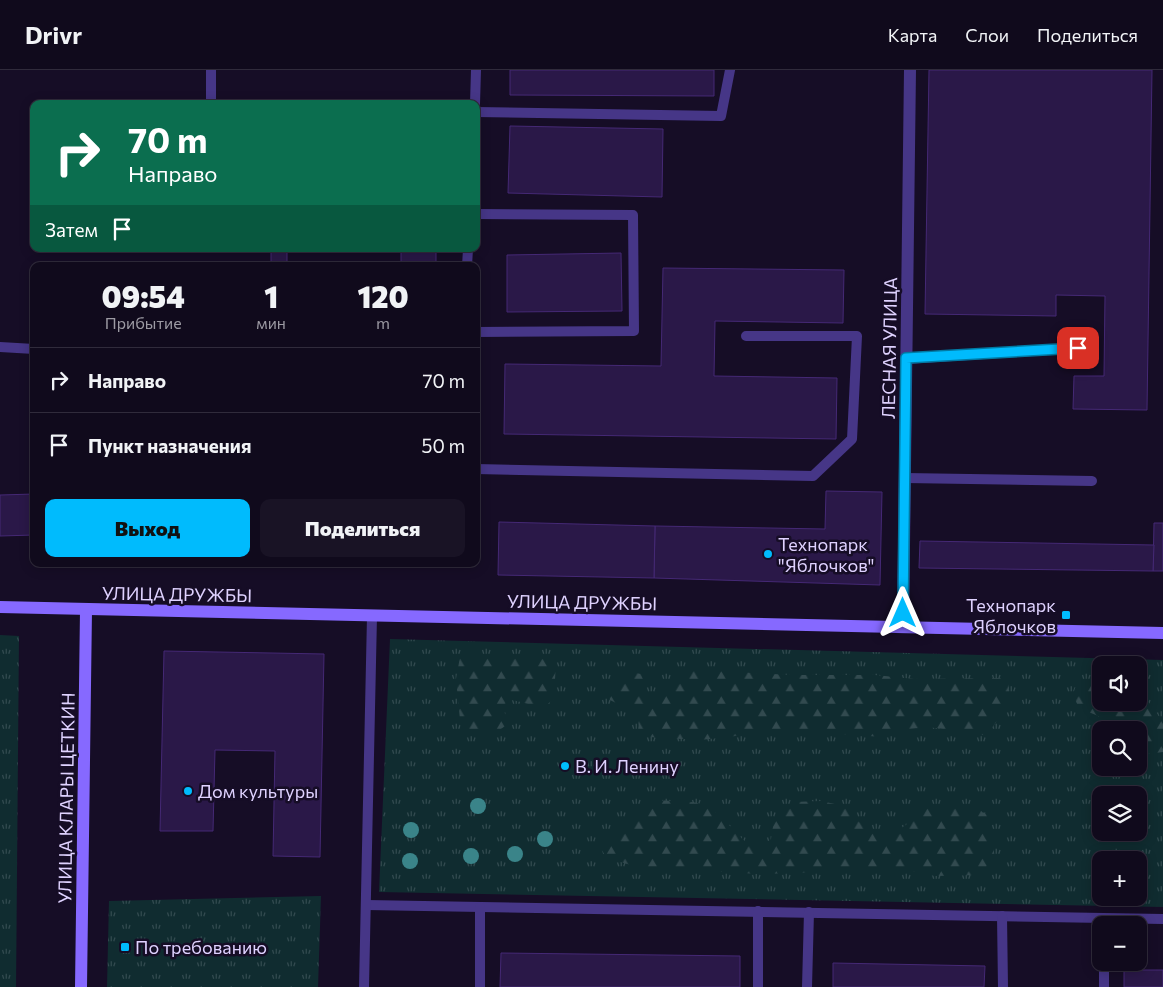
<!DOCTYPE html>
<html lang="ru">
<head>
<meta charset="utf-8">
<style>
	:root { --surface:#100a1c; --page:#191325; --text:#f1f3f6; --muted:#9c9aa3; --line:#302b3b; --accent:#00bbfd }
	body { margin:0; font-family:Commissioner,sans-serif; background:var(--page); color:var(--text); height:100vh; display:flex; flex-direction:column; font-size:19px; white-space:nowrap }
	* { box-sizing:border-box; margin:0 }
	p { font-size:16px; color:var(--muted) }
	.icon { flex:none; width:28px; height:28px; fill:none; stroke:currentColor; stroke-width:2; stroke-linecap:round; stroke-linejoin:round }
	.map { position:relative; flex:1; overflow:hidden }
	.sheet { position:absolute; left:30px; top:192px; width:450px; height:305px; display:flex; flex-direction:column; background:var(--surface); border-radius:10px; box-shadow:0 2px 12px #0003,0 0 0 1px var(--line) }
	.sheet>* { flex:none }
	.top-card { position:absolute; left:30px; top:30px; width:450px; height:152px; border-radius:10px; box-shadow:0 2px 12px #0003,0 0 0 1px var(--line); background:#0b6e4f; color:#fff; overflow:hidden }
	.tools { position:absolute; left:1092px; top:586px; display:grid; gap:10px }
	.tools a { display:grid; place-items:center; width:55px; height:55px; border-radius:10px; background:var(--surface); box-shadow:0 2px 12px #0003,0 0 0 1px var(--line); font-size:25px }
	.pin { position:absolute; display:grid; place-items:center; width:42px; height:42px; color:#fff; margin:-21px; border-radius:10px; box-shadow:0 2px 8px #0006 }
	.me { position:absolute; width:55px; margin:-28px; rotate:0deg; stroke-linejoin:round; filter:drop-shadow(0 0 4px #0008) }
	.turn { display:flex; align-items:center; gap:18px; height:105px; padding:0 15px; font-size:22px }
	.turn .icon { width:65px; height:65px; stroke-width:2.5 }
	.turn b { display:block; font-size:35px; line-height:42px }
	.then { display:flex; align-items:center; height:48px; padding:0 15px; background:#0003; gap:10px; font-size:19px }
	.eta { display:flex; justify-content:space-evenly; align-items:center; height:85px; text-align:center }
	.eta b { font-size:30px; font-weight:800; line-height:35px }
	.button { display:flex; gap:10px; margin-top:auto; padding:10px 15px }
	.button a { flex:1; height:58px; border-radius:10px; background:var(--accent); color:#111; font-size:20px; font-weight:800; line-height:58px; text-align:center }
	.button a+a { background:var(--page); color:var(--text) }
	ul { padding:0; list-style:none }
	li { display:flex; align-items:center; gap:15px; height:65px; padding:0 15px; border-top:1px solid var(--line) }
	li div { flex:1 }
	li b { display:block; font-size:19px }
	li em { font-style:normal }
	header { display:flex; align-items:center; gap:30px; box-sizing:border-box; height:70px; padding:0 25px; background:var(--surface); border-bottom:1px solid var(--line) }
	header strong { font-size:24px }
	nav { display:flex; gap:28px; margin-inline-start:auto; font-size:18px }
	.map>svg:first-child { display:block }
	.grass { fill:url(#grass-tufts); fill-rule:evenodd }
	.forest { fill:url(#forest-firs) }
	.building { fill:#2a1848; stroke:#452975 }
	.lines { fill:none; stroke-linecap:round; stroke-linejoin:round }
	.lane { stroke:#463687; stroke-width:10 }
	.street { stroke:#463687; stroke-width:12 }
	.secondary { stroke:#8669ff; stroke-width:12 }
	.tree { fill:#3a8489 }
	.route-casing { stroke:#007aa4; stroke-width:12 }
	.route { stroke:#00bbfd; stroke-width:9 }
	.poi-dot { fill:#00bbfd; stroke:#160d26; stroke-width:2 }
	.labels { text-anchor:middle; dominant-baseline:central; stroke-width:5; stroke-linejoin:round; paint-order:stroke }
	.street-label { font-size:18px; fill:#dfd2ff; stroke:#160d26 }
	.poi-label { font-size:18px; fill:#dfd2ff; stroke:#160d26; text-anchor:start }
</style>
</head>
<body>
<header>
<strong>Drivr</strong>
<nav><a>Карта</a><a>Слои</a><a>Поделиться</a></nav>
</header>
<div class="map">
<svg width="1163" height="917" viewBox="0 0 1163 917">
	<defs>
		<pattern id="grass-tufts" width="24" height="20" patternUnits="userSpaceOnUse" patternTransform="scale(1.25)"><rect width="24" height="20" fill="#102c30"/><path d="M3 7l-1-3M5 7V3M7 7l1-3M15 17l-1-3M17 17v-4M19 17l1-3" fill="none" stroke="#324a4f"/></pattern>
		<pattern id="forest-firs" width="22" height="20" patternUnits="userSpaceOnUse" patternTransform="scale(1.25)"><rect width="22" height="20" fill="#102c30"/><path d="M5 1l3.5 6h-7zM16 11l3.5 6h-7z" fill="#324a4f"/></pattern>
	</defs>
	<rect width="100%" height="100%" fill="#160d26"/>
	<g class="grass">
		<polygon points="0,565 19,566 16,917 0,917"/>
		<path d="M390 569 1163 590V837L379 822ZM1101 595H1139V632H1101ZM1101 660H1139V698H1101ZM1101 725H1139V762H1101ZM1101 790H1139V828H1101Z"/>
		<polygon points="321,826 318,917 107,917 109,831"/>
	</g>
	<g class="forest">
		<path d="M474 585 556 590 554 629C538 644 527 630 508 630L503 637 508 654 498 661 461 660 456 609 460 587Z"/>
		<path d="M697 600 793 605H875L914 609 1008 608C1011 621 1007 629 1002 641 985 677 974 665 943 659 927 656 896 659 883 667L770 659 730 667 699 670 649 667 639 663 638 644 610 630 606 622 620 607 630 602 641 604 645 614 646 627 653 629 668 619 673 607 684 602Z"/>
		<polygon points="1101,610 1101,632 1139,632 1139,619 1163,652 1163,682 1139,685 1139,660 1108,660 1103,648 1079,638 1073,625 1075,618 1091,615"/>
		<path d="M675 731C683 732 695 731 703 735 723 743 734 764 751 776L763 775 771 769 774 750 781 739 793 732 821 731 844 736 867 760 892 764 906 755 915 741C940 734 963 735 988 744L989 768 994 782 982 805 935 806 898 798 862 797 823 802 758 804 662 798 634 796 607 788 601 779 602 771C623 766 629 742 647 733 654 729 667 731 675 731Z"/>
	</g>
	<g class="building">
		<polygon points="510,0 714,0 714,26 510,25"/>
		<polygon points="929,0 1152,0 1147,340 1073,339 1074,306 1104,306 1105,226 1056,225 1056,246 925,244"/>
		<polygon points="510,56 663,59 662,127 508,123"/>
		<rect x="271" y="179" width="16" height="17"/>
		<rect x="401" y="179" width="35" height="17"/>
		<polygon points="621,183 622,241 507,242 507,185"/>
		<polygon points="663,198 844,200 843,253 715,251 714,306 837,308 836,369 504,364 505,294 661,296"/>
		<polygon points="826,421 882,422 880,515 654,508 655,456 825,459"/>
		<polygon points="34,424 34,465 0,466 0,425"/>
		<polygon points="499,452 655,456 654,508 498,505"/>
		<polygon points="1154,453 1163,453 1163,501 1153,501"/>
		<polygon points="920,471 1154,475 1153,501 919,498"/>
		<polygon points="164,581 324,584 320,787 273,786 275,681 215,680 213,761 160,761"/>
		<polygon points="501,883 740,886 740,917 500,917"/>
		<polygon points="833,893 985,896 984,917 833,917"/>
		<rect x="1124" y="900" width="39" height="17"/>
	</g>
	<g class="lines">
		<g class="lane">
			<polyline points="211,34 211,0"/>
			<polyline points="475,34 476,0"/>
			<polyline points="476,42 721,46 730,0"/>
			<polyline points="476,144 633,145 634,261 476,262"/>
			<polyline points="467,196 468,179"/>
			<polyline points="0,277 34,279"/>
			<polyline points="906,289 1078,278"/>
			<polyline points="476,399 813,406 852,369 857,266 746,266"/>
			<polyline points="905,408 1092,411"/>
			<polyline points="366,835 1163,849"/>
			<polyline points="758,841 758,917"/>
			<polyline points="1002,846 1003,917"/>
			<polyline points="364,917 372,546"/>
			<polyline points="480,917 480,837"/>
			<polyline points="807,917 809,842"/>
			<polyline points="1104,917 1104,892"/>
		</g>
		<polyline class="street" points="903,556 910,0"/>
		<g class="secondary">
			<polyline points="0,537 1163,563"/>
			<polyline points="81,917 86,540"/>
		</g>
	</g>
	<g class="tree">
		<circle cx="478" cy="736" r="8"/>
		<circle cx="411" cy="760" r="8"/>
		<circle cx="545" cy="769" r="8"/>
		<circle cx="515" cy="784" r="8"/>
		<circle cx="471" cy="786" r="8"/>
		<circle cx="410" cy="791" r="8"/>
	</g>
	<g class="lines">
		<defs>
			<polyline id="route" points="903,543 906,288 1078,278"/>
		</defs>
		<use href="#route" class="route-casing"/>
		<use href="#route" class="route"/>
	</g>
	<g class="poi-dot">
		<circle cx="768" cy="484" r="5"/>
		<rect x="1061" y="540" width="10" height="10" rx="2.5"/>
		<circle cx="565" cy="696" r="5"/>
		<circle cx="188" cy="721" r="5"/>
		<rect x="120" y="872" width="10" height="10" rx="2.5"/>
	</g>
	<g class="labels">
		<g class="street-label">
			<text transform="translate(889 278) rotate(-89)">ЛЕСНАЯ УЛИЦА</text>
			<text transform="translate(177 524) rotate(1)">УЛИЦА ДРУЖБЫ</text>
			<text transform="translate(582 532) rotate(1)">УЛИЦА ДРУЖБЫ</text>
			<text transform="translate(66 728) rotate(-89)">УЛИЦА КЛАРЫ ЦЕТКИН</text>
		</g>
		<g class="poi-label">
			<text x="778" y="474">Технопарк<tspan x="778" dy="21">"Яблочков"</tspan></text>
			<text x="1056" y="535" text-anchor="end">Технопарк<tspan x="1056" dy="21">Яблочков</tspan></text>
			<text x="575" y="696">В. И. Ленину</text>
			<text x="198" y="721">Дом культуры</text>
			<text x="135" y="877">По требованию</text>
		</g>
	</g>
</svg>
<div class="tools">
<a><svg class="icon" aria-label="sound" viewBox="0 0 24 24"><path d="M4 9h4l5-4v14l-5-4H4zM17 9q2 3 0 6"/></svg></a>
<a><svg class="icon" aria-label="search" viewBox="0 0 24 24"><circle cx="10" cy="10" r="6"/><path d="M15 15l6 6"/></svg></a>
<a><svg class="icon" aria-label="layers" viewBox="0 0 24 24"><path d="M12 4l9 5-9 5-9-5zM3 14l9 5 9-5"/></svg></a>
<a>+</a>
<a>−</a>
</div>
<div class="pin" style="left:1078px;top:278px;background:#d93025"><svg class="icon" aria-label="arrive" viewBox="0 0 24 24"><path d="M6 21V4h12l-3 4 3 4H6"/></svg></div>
<svg class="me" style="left:903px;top:543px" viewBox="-20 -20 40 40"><path d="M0-17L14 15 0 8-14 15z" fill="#00bbfd" stroke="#fff" stroke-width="4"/></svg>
<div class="top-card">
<div class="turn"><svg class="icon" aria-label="right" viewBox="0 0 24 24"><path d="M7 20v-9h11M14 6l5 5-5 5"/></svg><div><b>70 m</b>Направо</div></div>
<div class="then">Затем<svg class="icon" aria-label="arrive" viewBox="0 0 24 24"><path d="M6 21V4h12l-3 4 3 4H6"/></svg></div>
</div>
<section class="sheet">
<div class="eta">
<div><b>09:54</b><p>Прибытие</p></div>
<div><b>1</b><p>мин</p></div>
<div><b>120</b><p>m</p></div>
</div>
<ul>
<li><svg class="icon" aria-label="right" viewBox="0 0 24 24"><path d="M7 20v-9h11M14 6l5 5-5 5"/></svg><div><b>Направо</b></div><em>70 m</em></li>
<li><svg class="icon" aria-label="arrive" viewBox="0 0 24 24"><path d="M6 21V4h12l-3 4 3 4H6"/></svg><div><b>Пункт назначения</b></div><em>50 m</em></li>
</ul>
<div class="button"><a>Выход</a><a>Поделиться</a></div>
</section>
</div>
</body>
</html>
